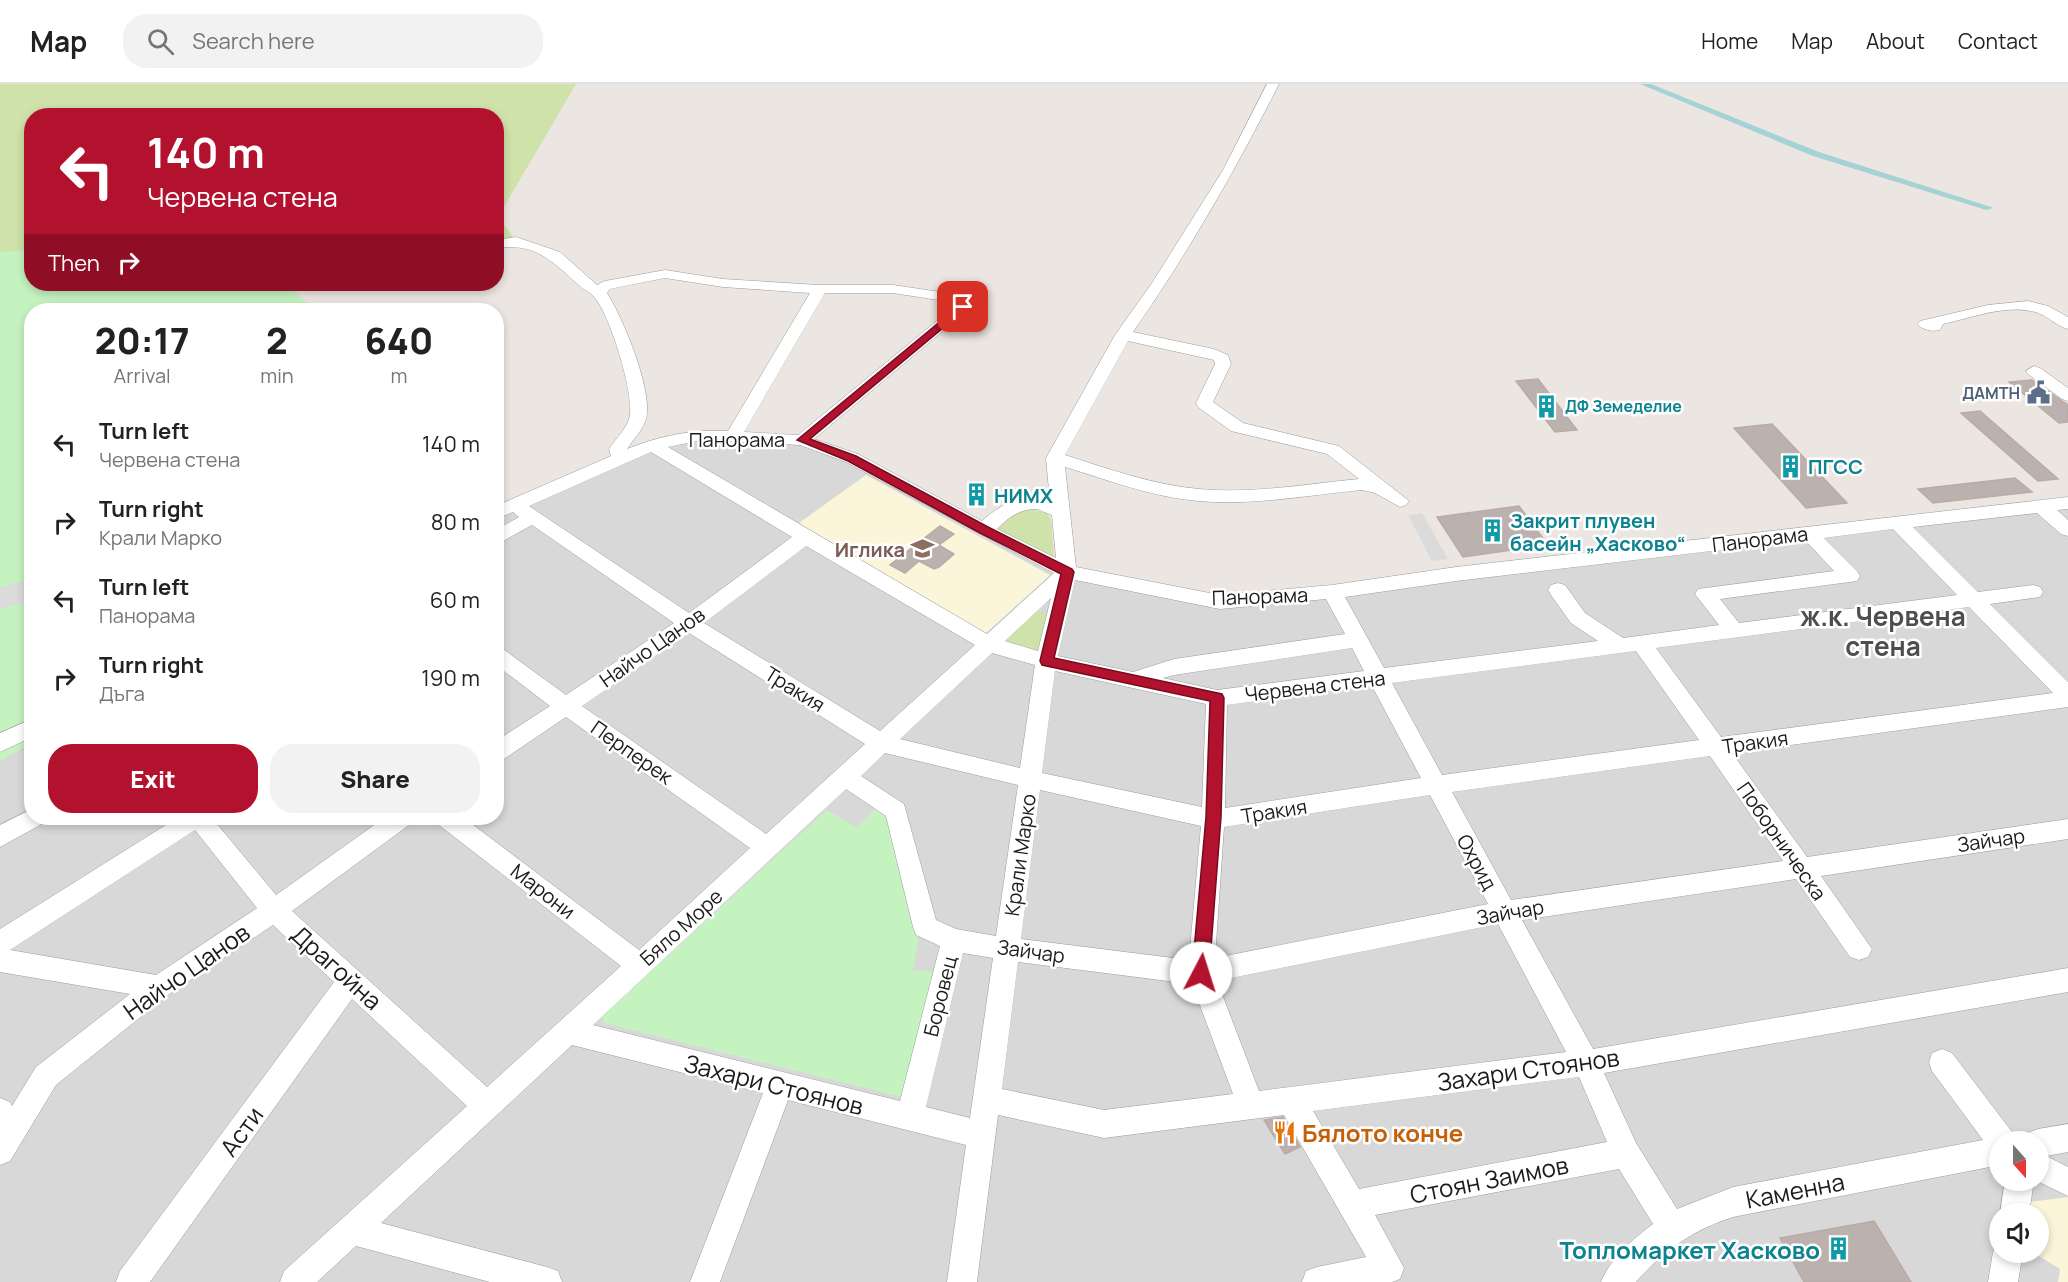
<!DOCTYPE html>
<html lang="en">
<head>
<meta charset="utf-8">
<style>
	:root { --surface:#fff; --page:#f2f2f2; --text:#222; --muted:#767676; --line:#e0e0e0; --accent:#b3122f }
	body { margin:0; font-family:Manrope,sans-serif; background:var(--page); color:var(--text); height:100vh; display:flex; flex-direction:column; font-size:22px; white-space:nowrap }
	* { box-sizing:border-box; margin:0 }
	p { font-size:20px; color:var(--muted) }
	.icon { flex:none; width:33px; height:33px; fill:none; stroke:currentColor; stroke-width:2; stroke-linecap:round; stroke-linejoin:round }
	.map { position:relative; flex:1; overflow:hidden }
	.side { position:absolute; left:24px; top:219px; width:480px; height:522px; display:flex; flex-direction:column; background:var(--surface); border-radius:24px; box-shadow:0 3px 9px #0003 }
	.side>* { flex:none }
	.hud { position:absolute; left:24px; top:24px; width:480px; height:183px; border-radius:24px; box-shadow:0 3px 9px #0003; background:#b3122f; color:#fff; overflow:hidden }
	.needle { width:39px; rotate:159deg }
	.fabs { position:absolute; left:1989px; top:1047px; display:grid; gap:12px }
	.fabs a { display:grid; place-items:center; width:60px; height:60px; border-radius:50%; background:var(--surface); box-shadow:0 3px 9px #0003; font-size:30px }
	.pin { position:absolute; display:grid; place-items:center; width:51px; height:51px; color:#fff; margin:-26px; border-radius:12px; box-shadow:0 3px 9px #0006 }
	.me { position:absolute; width:66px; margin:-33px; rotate:5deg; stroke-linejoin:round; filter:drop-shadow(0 0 4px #0008) }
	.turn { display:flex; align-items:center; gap:21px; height:126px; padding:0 24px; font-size:27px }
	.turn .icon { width:78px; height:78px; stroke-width:2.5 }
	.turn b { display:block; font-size:42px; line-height:51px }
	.then { display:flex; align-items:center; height:57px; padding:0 24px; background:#0003; gap:12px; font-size:22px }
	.eta { display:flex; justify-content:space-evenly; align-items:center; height:102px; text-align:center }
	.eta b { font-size:36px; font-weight:800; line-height:42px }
	.action { display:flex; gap:12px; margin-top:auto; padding:12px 24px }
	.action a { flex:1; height:69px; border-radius:24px; background:var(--accent); color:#fff; font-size:24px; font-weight:800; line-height:69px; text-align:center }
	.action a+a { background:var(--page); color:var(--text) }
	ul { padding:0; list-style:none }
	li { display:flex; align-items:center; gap:18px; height:78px; padding:0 24px }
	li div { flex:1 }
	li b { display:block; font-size:22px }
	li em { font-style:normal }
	header { display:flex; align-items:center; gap:36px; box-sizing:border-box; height:84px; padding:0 30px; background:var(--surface); border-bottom:2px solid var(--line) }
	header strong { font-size:28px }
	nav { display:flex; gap:33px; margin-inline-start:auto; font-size:21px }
	.search { width:420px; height:54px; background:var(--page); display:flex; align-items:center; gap:15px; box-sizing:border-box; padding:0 21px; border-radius:24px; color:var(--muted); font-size:22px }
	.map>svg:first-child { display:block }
	.residential { fill:#d9d8d8; fill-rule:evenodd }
	.education { fill:#fbf5da }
	.grass { fill:#cfe2aa }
	.park { fill:#c5f3c0 }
	.parking { fill:#dbdbdb }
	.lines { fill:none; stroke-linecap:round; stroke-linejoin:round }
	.canal { fill:#a5d3d5; fill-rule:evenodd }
	.building { fill:#bbb1ae; stroke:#bbaba5; stroke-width:1.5 }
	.minor-casing { stroke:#9c9c9c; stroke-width:1 }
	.minor { fill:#fff; fill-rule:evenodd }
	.route { fill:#b3122f; stroke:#740c1f; stroke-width:1.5 }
	.labels { text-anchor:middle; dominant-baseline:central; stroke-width:5; stroke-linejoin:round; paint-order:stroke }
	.far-service-label { font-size:16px; font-weight:bold; fill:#4e5e75; stroke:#fff; text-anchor:end }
	.far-culture-label { font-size:16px; font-weight:bold; fill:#0d838f; stroke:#fff; text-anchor:start }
	.street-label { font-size:20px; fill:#1b1b1b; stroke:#fff }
	.culture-label { font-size:20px; font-weight:bold; fill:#0d838f; stroke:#fff; text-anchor:start }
	.education-label { font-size:20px; font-weight:bold; fill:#785e54; stroke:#fff; text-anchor:end }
	.near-street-label { font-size:24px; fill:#1b1b1b; stroke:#fff }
	.near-food-label { font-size:24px; font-weight:bold; fill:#c56008; stroke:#fff; text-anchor:start }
	.near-culture-label { font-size:24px; font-weight:bold; fill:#0d838f; stroke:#fff; text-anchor:end }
	.district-label { font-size:26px; font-weight:bold; fill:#4e4e4e; stroke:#fff }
</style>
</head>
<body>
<header>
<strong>Map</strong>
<div class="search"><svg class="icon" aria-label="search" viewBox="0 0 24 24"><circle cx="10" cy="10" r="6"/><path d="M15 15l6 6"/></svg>Search here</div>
<nav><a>Home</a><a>Map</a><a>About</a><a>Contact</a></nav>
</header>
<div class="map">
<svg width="2068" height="1198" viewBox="0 0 2068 1198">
	<rect width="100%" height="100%" fill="#ebe6e1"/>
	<path class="residential" d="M687 355 802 356 1067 488 1220 518 2068 419V1198H0V677L31 659 32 734H496L497 427 604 382ZM2000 1058H2038V1096H2000ZM2000 1130H2038V1168H2000Z"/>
	<g class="education">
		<polygon points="866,391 1050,491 986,549 799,439"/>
		<polygon points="2068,1113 2068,1198 2058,1198 2060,1185 2034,1169 2038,1168 2038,1130 2028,1130 2031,1118"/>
	</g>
	<g class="grass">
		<polygon points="0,0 576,0 498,133 516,157 497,158 496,32 32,32 31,169 0,170"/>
		<polygon points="1029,425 1047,429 1051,436 1054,472 1052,474 998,446 997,441 1009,429"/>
		<polygon points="1035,527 1042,527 1047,531 1041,569 1004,558"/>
	</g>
	<g class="park">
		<polygon points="31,166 32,200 285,200 317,226 32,226 31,659 0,677 0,168"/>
		<polygon points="880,720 893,728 918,858 913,886 939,888 902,1013 604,939 602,932 827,726 857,744"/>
	</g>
	<g class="parking">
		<polygon points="1422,429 1448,475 1432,477 1408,431"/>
		<polygon points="31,495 31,517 0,525 0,503"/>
	</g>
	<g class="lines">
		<polygon class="canal" points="1640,0 1651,0 1819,68 1994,124 1986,126 1813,72"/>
	</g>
	<g class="building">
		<polygon points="1538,295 1577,346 1555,348 1516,297"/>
		<polygon points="2032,296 2068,321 2068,338 2059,339 2009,298"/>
		<polygon points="1980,327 2058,395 2038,397 1961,329"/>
		<polygon points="1772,340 1847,419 1806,424 1734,344"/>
		<polygon points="2015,394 2032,408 1933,419 1918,405"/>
		<polygon points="1519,422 1548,461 1463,473 1437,433"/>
		<polygon points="940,442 954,450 939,461 954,470 939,483 934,485 919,477 905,489 890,481"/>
		<polygon points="1283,1033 1300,1063 1285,1070 1264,1036"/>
		<polygon points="1874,1137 1911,1198 1804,1198 1780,1154"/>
	</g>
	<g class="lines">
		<defs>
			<g id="minor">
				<path d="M1267 0H1279C1235 87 1188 169 1133 248L1214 265 1228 271 1231 280 1213 318 1243 339 1339 362 1409 417 1406 421 1400 423 1375 409 1362 406C1308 411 1252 422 1198 417 1152 413 1108 396 1065 383L1076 483 1220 511 1332 501 1456 483 2068 413V425L2057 426 2068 436V452L2061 450 2037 429 1913 443 1978 508 2033 501 2040 503 2043 508 2040 513 1990 520 2068 598V623L1732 669 1807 773 2068 735V755L1821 792 1872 865 1868 873 1859 876 1850 873 1796 795 1522 836 1593 965 2068 884V908L1604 989 1636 1059 1677 1125 1733 1103 1983 1056 1932 987 1929 978 1932 969 1942 965 1952 969 2012 1048 2016 1058H2000V1081L1733 1133C1693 1146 1664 1166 1636 1198H1601C1610 1175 1633 1155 1653 1140L1619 1085 1375 1131 1404 1184 1400 1195 1392 1198H1302L1306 1187 1317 1183 1366 1173 1284 1031 1104 1054 998 1031 977 1198H947L966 1061 788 1016 720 1198H690L763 1009 572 961 381 1139 547 1183 558 1187 562 1198H490L356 1162 317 1198H280L284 1187 467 1022 352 915 150 1198H116L120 1187 334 898 273 841 168 911 56 1001 10 1077 0 1081V1014L10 1018 12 1022 36 983 130 910 0 888V845L177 734H212L276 811 384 734H412L409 741 292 827 487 1003 621 882 439 741 436 734H464L639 866 750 764 566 633 504 675 496 678V657L550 622 496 581V563L503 565 566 611 674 539 532 441 496 461V446L519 433 513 428 496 435V422L611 372 609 365C616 354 629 343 630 330 633 307 610 230 594 213 590 208 584 206 580 202 552 178 537 158 496 164V156L516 153 560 168 597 201 605 197 665 186 723 195 819 201H893L961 211 971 223 968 226 814 355 858 370 982 437C1003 418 1023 410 1050 417L1046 374 1115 251 1152 199 1223 86ZM665 194 723 203 810 209 728 347C693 345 659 352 627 365 632 357 641 348 645 338 656 312 622 232 607 209L610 205ZM825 209H893L951 218 955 222 798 351 744 348ZM1128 257 1214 276 1215 280 1196 319 1198 323 1231 347 1327 370 1359 395C1306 400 1252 410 1199 405 1153 401 1109 385 1065 371ZM702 356 800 361 846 378 1054 489 987 550 668 363ZM651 368 792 453 689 529 529 422ZM1037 425 1052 431 1056 474 997 445C1009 433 1019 425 1037 425ZM1893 445 1957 511 1739 539 1720 515 1857 497 1860 492 1857 487 1824 454ZM1805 456 1834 487 1698 505 1695 510 1719 541 1623 554 1585 529 1565 501 1558 499 1551 501 1548 506 1551 511 1571 539 1598 557 1384 584 1345 513 1456 497ZM806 462 975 561 880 647 704 539ZM1075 496 1220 525 1326 515 1345 550 1174 575 1133 588 1058 572ZM1051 514 1038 567 1005 557ZM1969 523 2053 609 1721 653 1656 564ZM689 549 865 660 766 750 582 622ZM1352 564 1364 587 1217 606 1163 594 1174 591ZM1636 567 1699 656 1442 691 1392 599ZM992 569 1035 581 1020 684 900 655ZM1055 587 1206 620 1202 723 1042 689ZM1372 602 1421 694 1225 724 1227 621ZM885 669 1018 701 996 852 956 845 936 836 904 720 861 692ZM1710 672 1783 777 1511 816 1452 708ZM846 705 886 732 913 843 916 851 940 862 900 1017 593 941ZM1040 706 1201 742 1189 876 1021 855ZM1430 711 1488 820 1215 874 1224 743ZM195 746 257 824 156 891 10 866ZM1498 840 1566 968 1259 1007 1217 897ZM963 869 993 874 970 1034 926 1023ZM1018 878 1192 900 1233 1010 1104 1026 1002 1005ZM1579 993 1607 1058 1359 1105 1313 1027Z"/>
				<path d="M2028 217 2048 222 2068 233V245C2056 242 2047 231 2035 228 2006 220 1971 234 1943 240L1940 246C1933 248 1922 246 1917 240L1920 237 1988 221Z"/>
				<polygon points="2034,282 2040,284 2068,304 2068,317 2062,315 2028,290 2026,287"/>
				<polygon points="32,635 32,653 0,668 0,649"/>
				<polygon points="32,725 32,734 43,734 40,741 0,763 0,741"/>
				<polygon points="2068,1040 2068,1068 2046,1072 2068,1083 2068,1112 2035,1096 2038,1096 2038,1058 2024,1058 2028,1049 2038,1045"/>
				<polygon points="2005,1096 2034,1096 2029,1130 2000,1130"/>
				<polygon points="1997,1157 2000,1157 2000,1168 2023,1168 2018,1198 1988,1198 1993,1168"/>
			</g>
		</defs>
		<use href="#minor" class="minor-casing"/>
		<use href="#minor" class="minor"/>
	</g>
	<polygon class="route" points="960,221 968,223 810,355 856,372 988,443 1072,485 1074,488 1054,574 1222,610 1224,614 1221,733 1209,889 1207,894 1201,897 1195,894 1192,889 1206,733 1210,617 1042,581 1040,577 1061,490 980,449 848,377 797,356"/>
	<defs>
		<symbol id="civic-bare" viewBox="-9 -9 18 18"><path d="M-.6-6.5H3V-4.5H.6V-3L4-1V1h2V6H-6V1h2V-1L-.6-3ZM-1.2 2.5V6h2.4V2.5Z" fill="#5c6f8a" stroke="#fff" stroke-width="2.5" paint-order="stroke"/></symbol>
		<symbol id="building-bare" viewBox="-9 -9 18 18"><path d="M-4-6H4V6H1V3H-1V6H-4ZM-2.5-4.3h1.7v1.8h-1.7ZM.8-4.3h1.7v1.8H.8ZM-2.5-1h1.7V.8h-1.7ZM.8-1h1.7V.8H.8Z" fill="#0f9aa8" stroke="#fff" stroke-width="2.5" paint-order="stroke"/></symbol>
		<symbol id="school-bare" viewBox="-9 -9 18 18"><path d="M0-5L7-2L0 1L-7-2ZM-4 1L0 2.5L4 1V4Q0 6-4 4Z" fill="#8d6e63" stroke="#fff" stroke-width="2.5" paint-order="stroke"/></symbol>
		<symbol id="restaurant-bare" viewBox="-9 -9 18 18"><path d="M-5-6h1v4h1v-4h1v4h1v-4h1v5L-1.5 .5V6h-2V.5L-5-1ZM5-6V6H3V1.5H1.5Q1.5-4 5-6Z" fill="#e8710a" stroke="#fff" stroke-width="2.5" paint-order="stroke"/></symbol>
	</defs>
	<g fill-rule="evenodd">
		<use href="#civic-bare" x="2022" y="292" width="33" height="33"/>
		<use href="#building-bare" x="1530" y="306" width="33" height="33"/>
		<use href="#building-bare" x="1774" y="366" width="33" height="33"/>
		<use href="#building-bare" x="960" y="394" width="33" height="33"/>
		<use href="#building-bare" x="1476" y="430" width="33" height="33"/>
		<use href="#school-bare" x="906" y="448" width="33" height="33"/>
		<use href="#restaurant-bare" x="1268" y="1032" width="33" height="33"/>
		<use href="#building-bare" x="1822" y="1148" width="33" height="33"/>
	</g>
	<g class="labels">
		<g class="far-service-label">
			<text x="2020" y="309">ДАМТН</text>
		</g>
		<g class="far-culture-label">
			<text x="1565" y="322">ДФ Земеделие</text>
		</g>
		<g class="street-label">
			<text x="737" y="355">Панорама</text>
			<text transform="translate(1760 455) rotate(-7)">Панорама</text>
			<text transform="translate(1260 512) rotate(-2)">Панорама</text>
			<text transform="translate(652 563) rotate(-35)">Найчо Цанов</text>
			<text transform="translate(1315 602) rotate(-7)">Червена стена</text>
			<text transform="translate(795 605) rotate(32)">Тракия</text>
			<text transform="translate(1755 658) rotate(-8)">Тракия</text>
			<text transform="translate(632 668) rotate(35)">Перперек</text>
			<text transform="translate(1274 727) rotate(-9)">Тракия</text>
			<text transform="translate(1991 756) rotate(-8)">Зайчар</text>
			<text transform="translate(1782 757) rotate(55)">Поборническа</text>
			<text transform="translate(1020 771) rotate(-82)">Крали Марко</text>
			<text transform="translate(1477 778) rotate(61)">Охрид</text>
			<text transform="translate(543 807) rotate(38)">Марони</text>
			<text transform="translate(1510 828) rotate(-10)">Зайчар</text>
			<text transform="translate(681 843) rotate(-42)">Бяло Море</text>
			<text transform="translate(1031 867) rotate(8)">Зайчар</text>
			<text transform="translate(940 912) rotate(-76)">Боровец</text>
		</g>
		<g class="culture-label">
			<text x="1808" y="382">ПГСС</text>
			<text x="994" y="411">НИМХ</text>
			<text x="1510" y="436">Закрит плувен<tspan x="1510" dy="23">басейн „Хасково“</tspan></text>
		</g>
		<g class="education-label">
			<text x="905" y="465">Иглика</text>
		</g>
		<g class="near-street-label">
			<text transform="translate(337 883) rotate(42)">Драгойна</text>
			<text transform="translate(186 887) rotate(-35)">Найчо Цанов</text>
			<text transform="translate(1528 985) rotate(-8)">Захари Стоянов</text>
			<text transform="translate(774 1000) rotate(14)">Захари Стоянов</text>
			<text transform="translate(241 1047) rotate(-54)">Асти</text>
			<text transform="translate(1489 1095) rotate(-11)">Стоян Заимов</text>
			<text transform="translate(1795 1106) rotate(-11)">Каменна</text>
		</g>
		<g class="near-food-label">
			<text x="1302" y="1048">Бялото конче</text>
		</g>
		<g class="near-culture-label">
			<text x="1820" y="1165">Топломаркет Хасково</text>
		</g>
		<g class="district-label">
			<text x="1883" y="532">ж.к. Червена<tspan x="1883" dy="30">стена</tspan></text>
		</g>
	</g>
</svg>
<div class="fabs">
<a><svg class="needle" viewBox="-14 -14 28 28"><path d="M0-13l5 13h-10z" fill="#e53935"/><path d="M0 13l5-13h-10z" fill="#767676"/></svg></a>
<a><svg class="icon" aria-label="sound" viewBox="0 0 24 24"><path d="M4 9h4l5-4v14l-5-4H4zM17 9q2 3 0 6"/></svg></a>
</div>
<div class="pin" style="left:963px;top:223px;background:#d93025"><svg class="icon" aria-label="arrive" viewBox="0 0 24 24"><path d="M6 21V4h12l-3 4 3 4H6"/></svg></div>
<svg class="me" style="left:1201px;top:889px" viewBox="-20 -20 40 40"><circle r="19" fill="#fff"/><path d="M0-13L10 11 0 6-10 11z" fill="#b3122f"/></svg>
<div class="hud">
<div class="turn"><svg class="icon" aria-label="left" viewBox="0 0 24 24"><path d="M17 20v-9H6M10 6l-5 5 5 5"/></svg><div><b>140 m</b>Червена стена</div></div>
<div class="then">Then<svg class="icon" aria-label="right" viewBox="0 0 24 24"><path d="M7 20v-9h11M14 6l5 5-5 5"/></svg></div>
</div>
<section class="side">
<div class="eta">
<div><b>20:17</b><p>Arrival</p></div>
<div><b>2</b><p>min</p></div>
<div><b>640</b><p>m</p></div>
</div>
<ul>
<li><svg class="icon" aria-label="left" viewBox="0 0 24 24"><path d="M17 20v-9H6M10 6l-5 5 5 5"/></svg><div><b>Turn left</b><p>Червена стена</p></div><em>140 m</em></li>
<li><svg class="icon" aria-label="right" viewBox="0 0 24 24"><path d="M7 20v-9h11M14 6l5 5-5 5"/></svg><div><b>Turn right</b><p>Крали Марко</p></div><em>80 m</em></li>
<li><svg class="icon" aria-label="left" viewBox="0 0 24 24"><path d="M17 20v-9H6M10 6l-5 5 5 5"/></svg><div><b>Turn left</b><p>Панорама</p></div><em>60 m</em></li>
<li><svg class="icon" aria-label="right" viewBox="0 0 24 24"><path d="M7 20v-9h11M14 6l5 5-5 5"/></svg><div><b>Turn right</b><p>Дъга</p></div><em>190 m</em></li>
</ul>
<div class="action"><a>Exit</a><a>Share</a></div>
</section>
</div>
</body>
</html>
